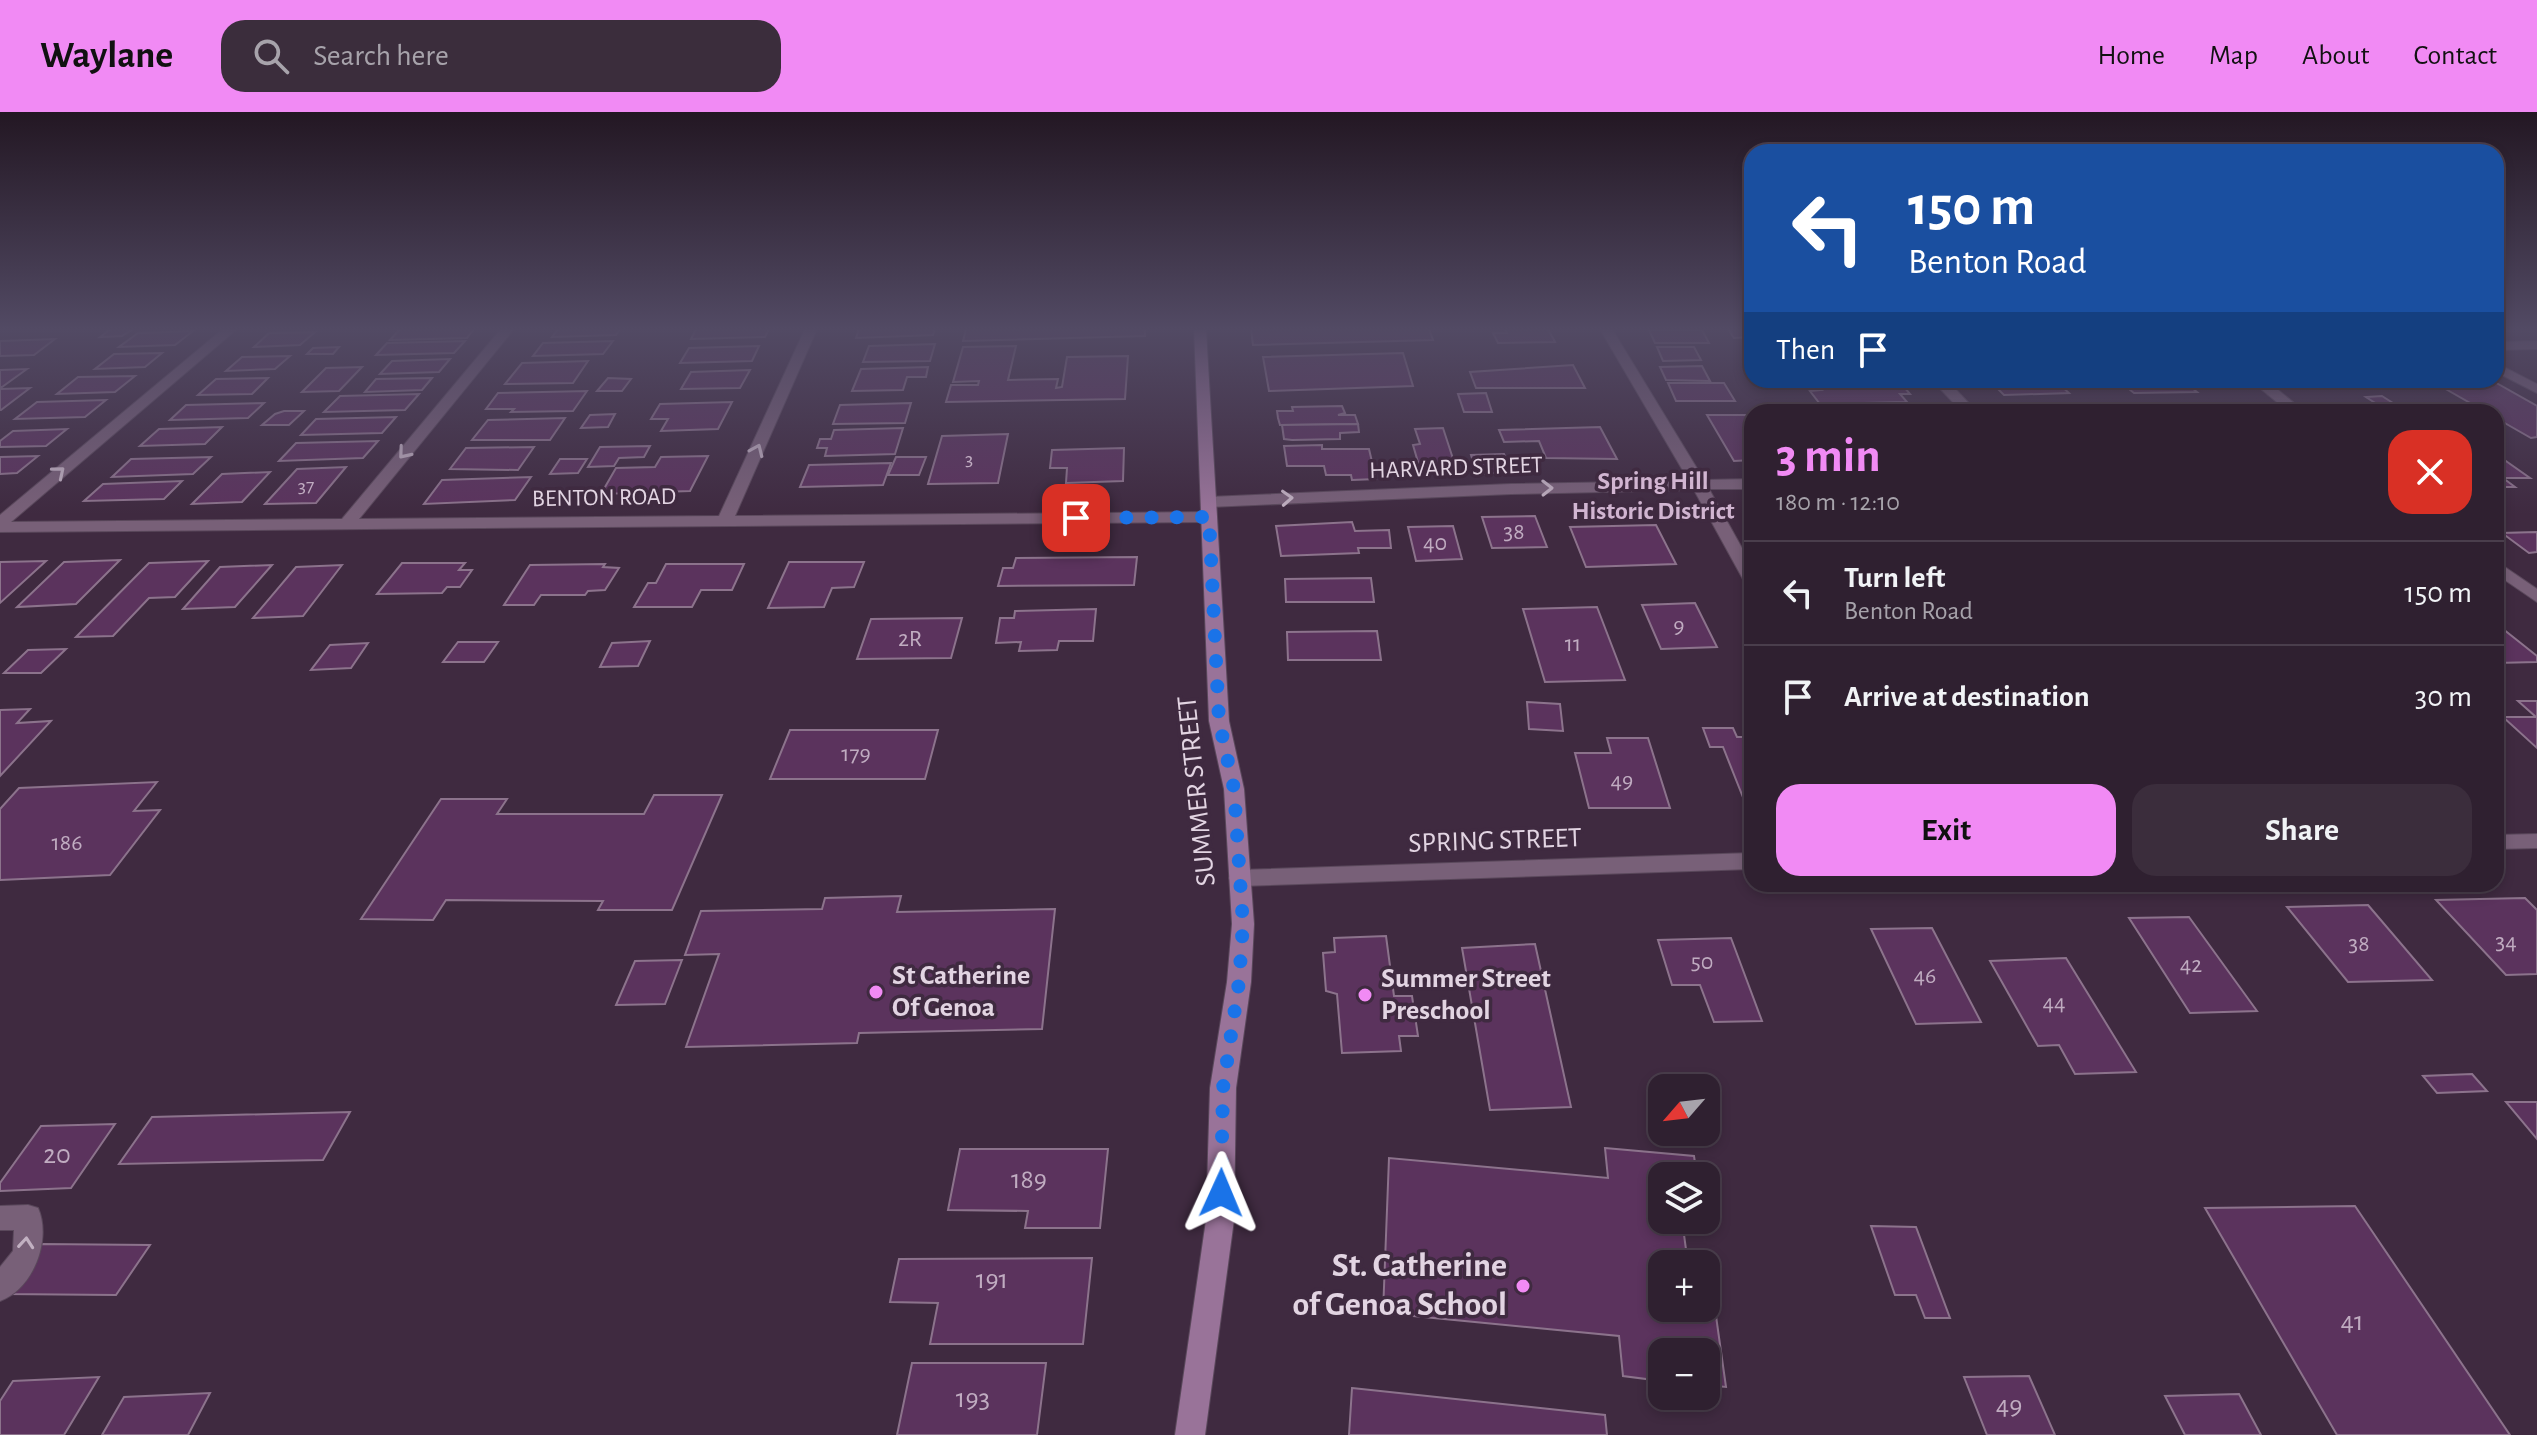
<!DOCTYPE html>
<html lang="en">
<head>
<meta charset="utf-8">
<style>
	:root { --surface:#2f2030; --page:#3b2d3c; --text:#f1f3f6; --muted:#a7a3ab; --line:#4a3e4c; --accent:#f18af4 }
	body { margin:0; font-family:"Alegreya Sans",sans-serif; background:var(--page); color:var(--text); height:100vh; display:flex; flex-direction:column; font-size:30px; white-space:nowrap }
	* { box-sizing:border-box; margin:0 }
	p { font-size:26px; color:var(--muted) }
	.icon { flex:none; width:44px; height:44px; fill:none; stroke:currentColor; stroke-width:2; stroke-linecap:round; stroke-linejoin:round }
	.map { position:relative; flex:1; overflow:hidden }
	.drawer { position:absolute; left:1744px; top:292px; width:760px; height:488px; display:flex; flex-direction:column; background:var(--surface); border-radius:24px; box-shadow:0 4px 12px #0003,0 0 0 2px var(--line) }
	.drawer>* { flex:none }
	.hud { position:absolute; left:1744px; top:32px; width:760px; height:244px; border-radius:24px; box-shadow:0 4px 12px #0003,0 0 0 2px var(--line); background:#1a4fa0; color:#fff; overflow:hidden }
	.needle { width:52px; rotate:242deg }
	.fabs { position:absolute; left:1648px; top:962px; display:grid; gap:16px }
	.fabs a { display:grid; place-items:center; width:72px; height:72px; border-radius:16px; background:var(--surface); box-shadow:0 4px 12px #0003,0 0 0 2px var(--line); font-size:40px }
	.pin { position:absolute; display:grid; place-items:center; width:68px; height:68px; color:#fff; margin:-34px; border-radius:16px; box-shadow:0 4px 12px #0006 }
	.me { position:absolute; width:88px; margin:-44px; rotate:1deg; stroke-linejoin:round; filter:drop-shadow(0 0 6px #0008) }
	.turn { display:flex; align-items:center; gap:28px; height:168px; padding:0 32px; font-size:36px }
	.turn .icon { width:104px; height:104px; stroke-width:2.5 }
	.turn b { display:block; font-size:56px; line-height:68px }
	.then { display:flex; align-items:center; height:76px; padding:0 32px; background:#0003; gap:16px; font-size:30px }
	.round { display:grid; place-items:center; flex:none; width:84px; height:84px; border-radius:24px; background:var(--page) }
	.summary { display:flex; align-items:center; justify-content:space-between; height:136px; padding:0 32px }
	h1 { font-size:48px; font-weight:700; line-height:60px; color:var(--accent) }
	.button { display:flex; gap:16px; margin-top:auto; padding:16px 32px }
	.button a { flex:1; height:92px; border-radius:24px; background:var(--accent); color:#111; font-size:32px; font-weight:700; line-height:92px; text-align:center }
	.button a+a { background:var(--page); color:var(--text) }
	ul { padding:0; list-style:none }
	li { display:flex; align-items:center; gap:24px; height:104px; padding:0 32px; border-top:2px solid var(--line) }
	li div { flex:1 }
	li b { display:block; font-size:30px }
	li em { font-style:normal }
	header { display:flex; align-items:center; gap:48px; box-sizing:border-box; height:112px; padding:0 40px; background:var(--accent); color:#111 }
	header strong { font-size:38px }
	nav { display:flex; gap:44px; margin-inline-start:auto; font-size:28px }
	.search { width:560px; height:72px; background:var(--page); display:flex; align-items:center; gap:20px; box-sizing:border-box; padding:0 28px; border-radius:24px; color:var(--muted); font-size:30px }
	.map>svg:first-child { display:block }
	.building { fill:#5b335d; stroke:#8c738c; stroke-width:2 }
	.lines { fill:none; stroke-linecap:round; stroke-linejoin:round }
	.street-casing { stroke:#5a485b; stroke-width:2 }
	.secondary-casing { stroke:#5a485b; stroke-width:2 }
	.street { fill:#786078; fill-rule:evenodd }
	.secondary { fill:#997399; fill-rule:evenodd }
	.oneway { stroke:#c2b1c2 }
	.route { stroke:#1a73e8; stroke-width:14; stroke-dasharray:0 25.2 }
	.poi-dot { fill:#f18af4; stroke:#3f2a40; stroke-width:3 }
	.labels { text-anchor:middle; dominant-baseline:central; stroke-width:7; stroke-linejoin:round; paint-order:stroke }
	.far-number-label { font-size:20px; fill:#c0acc1 }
	.far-street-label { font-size:24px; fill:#e2d4e2; stroke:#3f2a40 }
	.number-label { font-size:24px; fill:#c0acc1 }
	.far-neighbourhood-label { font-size:26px; font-weight:bold; fill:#d1b5d1; stroke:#3f2a40 }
	.street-label { font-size:28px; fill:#e2d4e2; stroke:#3f2a40 }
	.poi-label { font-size:28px; font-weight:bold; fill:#e2d4e2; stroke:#3f2a40; text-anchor:start }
	.near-number-label { font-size:28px; fill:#c0acc1 }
	.near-poi-label { font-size:34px; font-weight:bold; fill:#e2d4e2; stroke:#3f2a40; text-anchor:end }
</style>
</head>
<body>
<header>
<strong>Waylane</strong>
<div class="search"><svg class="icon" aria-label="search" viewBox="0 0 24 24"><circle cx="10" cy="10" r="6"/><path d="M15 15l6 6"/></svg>Search here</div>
<nav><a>Home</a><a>Map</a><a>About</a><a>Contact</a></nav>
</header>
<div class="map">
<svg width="2537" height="1323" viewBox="0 0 2537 1323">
	<rect width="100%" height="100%" fill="#3f2a40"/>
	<g class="building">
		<polygon points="111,217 133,217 122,224 100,225"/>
		<polygon points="400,217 474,217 467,226 390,228"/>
		<polygon points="558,217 620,217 616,223 552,225"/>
		<polygon points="696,217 769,217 765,225 691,227"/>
		<polygon points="859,217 935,217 933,223 856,226"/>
		<polygon points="966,217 1145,217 1145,224 963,229"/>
		<polygon points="1251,217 1429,217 1433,228 1253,233"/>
		<polygon points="1505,217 1548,217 1555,230 1498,231 1493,221 1507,221"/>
		<polygon points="1728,217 1752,217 1752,225 1734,226"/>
		<polygon points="1649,218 1702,218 1709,231 1655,231"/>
		<polygon points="193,219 175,233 119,235 138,221"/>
		<polygon points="315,220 300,233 254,235 269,221"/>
		<polygon points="55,227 34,243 0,244 0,229"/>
		<polygon points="465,229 454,241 376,243 387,231"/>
		<polygon points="613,229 603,242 533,244 543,231"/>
		<polygon points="935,232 930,249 863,250 869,234"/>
		<polygon points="759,234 752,249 680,251 689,236"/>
		<polygon points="1016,234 1008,268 1058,267 1056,276 1062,275 1067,245 1128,244 1125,287 946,290 951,273 978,273 979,269 953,270 963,235"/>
		<polygon points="339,235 333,242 307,242 313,236"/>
		<polygon points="1657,235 1694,235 1701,248 1663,249"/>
		<polygon points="162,241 145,255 95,257 114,242"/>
		<polygon points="1403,241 1413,274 1269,279 1263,245"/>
		<polygon points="290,244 275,257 226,259 242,245"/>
		<polygon points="450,247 439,260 380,262 392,249"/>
		<polygon points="588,249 573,271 505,272 522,251"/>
		<polygon points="1573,253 1585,276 1476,276 1470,260"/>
		<polygon points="1702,254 1710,269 1666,268 1660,255"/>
		<polygon points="362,255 339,279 302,280 326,256"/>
		<polygon points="928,255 926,265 907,265 903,278 852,279 861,257"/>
		<polygon points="27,257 2,275 0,275 0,258"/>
		<polygon points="750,258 740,276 681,277 691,260"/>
		<polygon points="135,264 115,280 57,282 78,265"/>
		<polygon points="268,266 252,282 198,283 216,267"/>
		<polygon points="432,266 422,278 365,280 376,267"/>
		<polygon points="608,266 631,267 622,279 597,279"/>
		<polygon points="1989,268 2182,268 2197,280 2134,281 2124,273 2061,274 2069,281 2004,283"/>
		<polygon points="2298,268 2346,268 2348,272 2342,277 2331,277"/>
		<polygon points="2430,268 2491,268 2537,294 2537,325 2531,326 2496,306 2496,300 2486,300"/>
		<polygon points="1899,269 1910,282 1900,282 1907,290 1820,292 1810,279 1822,278 1817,271"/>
		<polygon points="1668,271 1724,271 1735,289 1676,289"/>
		<polygon points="30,276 1,298 0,298 0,277"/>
		<polygon points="587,279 573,299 511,300 514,297 486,297 498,281"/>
		<polygon points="1486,281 1492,300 1464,300 1458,282"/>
		<polygon points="419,282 405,298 324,300 340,284"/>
		<polygon points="2382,284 2399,295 2383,296 2366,285"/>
		<polygon points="106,288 85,305 15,307 37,290"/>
		<polygon points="732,290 718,317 661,319 668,307 651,307 660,292"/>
		<polygon points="264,291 248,306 170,308 186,293"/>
		<polygon points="911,291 905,311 833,312 840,293"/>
		<polygon points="1342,294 1345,301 1338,303 1355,303 1358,312 1280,313 1278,306 1277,299 1293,299 1292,295"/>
		<polygon points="284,299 304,299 289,313 262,313 275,302"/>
		<polygon points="615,302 608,315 581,316 590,303"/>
		<polygon points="1707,303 1749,303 1752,308 1752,348 1734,349"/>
		<polygon points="396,305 382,321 301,323 316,307"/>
		<polygon points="565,306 550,328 472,328 488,308"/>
		<polygon points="1358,312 1359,320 1340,321 1340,327 1292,328 1284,327 1282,313"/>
		<polygon points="222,315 205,332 140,334 159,317"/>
		<polygon points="1600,315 1617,347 1546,346 1539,329 1504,330 1499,318"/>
		<polygon points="903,316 895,342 825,344 827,336 817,336 820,327 831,327 834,318"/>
		<polygon points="1443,316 1456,356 1420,357 1413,333 1420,332 1415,317"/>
		<polygon points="67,317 46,334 0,335 0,329 13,319"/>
		<polygon points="1008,322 998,371 928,372 942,324"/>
		<polygon points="378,329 363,346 279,349 296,331"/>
		<polygon points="1322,333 1322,337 1369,337 1376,367 1352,368 1351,363 1326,363 1324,354 1287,354 1284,334"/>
		<polygon points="650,334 644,345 619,346 614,354 588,355 600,335"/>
		<polygon points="534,335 518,358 450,357 466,336"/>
		<polygon points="1124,336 1123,369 1066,371 1067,356 1050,356 1052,338"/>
		<polygon points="1504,342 1512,360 1477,362 1471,343"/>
		<polygon points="38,344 17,361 0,362 0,345"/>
		<polygon points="708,344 690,379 601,382 616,356 655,355 661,345"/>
		<polygon points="211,345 193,362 112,365 131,347"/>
		<polygon points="896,345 926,345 919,363 888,363"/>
		<polygon points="560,347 587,347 578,361 550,362"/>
		<polygon points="2496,347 2503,347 2530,366 2503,366 2515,375 2496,375"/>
		<polygon points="891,351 883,373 800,375 809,353"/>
		<polygon points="346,355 316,391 265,392 297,357"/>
		<polygon points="270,360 242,390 192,392 222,362"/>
		<polygon points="531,365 515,388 424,392 442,368"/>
		<polygon points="182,369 164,387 84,389 103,372"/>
		<polygon points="1535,404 1547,435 1492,436 1482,405"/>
		<polygon points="1352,410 1355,419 1389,418 1391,436 1358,436 1359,441 1281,444 1276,414"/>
		<polygon points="1656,413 1676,452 1586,455 1570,415"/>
		<polygon points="1453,414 1462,447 1416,449 1408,415"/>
		<polygon points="2537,420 2537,440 2529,441 2502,421"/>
		<polygon points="1137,445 1134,473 998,474 1003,456 1013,456 1016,446"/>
		<polygon points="120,448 76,492 17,495 64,450"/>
		<polygon points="46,449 0,491 0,450"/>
		<polygon points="208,449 175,485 149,486 113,524 76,525 149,451"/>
		<polygon points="789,450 864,450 854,475 832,476 824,495 768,496"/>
		<polygon points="402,451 465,451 459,458 472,458 460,475 447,475 442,481 377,482"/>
		<polygon points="605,452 603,455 619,456 605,478 588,479 585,483 541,483 534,493 504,493 530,453"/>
		<polygon points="666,452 744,452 732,478 701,478 692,495 634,495 648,471 656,471"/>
		<polygon points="272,453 235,495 183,497 220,455"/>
		<polygon points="342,453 303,504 253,506 296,455"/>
		<polygon points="1371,466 1374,490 1286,490 1285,467"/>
		<polygon points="1695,491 1717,535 1661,537 1642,493"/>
		<polygon points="1597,495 1625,568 1545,570 1523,497"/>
		<polygon points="1096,497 1093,529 1059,529 1057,538 1019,539 1021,530 996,531 1000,506 1014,506 1015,499"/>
		<polygon points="962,506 951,546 857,547 871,507"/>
		<polygon points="2496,517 2503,517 2537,544 2537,550 2496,551"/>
		<polygon points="1377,519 1381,548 1288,548 1287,520"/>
		<polygon points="650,529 638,554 600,555 612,531"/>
		<polygon points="458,530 498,530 484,550 443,550"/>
		<polygon points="368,531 351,556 311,558 330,533"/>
		<polygon points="66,537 41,561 4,561 28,538"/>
		<polygon points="2518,589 2537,589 2537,636 2503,605 2536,605"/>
		<polygon points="1527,590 1560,592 1563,619 1529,617"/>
		<polygon points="30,597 17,611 51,609 0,664 0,598"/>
		<polygon points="1703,616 1733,616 1737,625 1752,625 1752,708 1723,635 1710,635"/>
		<polygon points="790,618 938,618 925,667 770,667"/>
		<polygon points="1607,626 1648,626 1670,696 1589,696 1575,641 1611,641"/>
		<polygon points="157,670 134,699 160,698 110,763 0,768 0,697 19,676"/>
		<polygon points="654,683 722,683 672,798 598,798 603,789 446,788 433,808 361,807 441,687 507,687 497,702 644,702"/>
		<polygon points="901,784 897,800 1055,797 1042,917 859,921 857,931 686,935 719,842 685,843 701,799 822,797 825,786"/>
		<polygon points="2525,786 2537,798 2537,862 2506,863 2436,788"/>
		<polygon points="2368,793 2432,868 2348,870 2287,795"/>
		<polygon points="2189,805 2257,899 2190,901 2129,806"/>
		<polygon points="1932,816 1981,910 1916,912 1871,817"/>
		<polygon points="1386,824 1394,884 1412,884 1418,924 1399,924 1401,939 1342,941 1337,882 1326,879 1323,841 1335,840 1334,826"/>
		<polygon points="1731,826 1762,909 1714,910 1700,873 1672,873 1658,828"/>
		<polygon points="1535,832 1571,995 1490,998 1462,836"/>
		<polygon points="2066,846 2136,960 2075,962 2059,933 2038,934 1990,849"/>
		<polygon points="682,848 665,892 616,893 635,849"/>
		<polygon points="2472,962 2487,979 2437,981 2423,964"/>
		<polygon points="2506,990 2537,990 2537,1027"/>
		<polygon points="350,1000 323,1048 119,1052 152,1005"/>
		<polygon points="115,1012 71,1076 0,1079 0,1071 41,1014"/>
		<polygon points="1605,1036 1694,1044 1697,1064 1662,1064 1662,1108 1682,1108 1688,1152 1662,1152 1662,1196 1694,1196 1695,1202 1716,1204 1726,1275 1706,1273 1706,1240 1662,1240 1662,1269 1623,1264 1619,1224 1383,1201 1389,1046 1608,1066"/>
		<polygon points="960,1037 1108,1037 1100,1116 1025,1116 1028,1099 948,1098"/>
		<polygon points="2355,1094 2510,1323 2337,1323 2205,1096"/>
		<polygon points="1871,1114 1916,1115 1950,1206 1925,1206 1916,1183 1895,1183"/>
		<polygon points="41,1132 150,1133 116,1183 4,1182"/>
		<polygon points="1092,1146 1083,1232 930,1232 938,1191 890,1190 899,1147"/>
		<polygon points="912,1251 1046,1251 1037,1323 897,1323"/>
		<polygon points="2029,1264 2055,1323 1987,1323 1964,1265"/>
		<polygon points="99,1265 64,1323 0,1323 0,1289 13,1269"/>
		<polygon points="1352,1276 1605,1303 1607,1323 1349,1323"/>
		<polygon points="210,1281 188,1323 102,1323 124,1285"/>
		<polygon points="2239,1282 2261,1323 2185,1323 2165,1284"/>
	</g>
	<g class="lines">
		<defs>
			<g id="street">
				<polygon points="223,217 237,217 11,410 342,407 501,217 514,217 359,407 719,404 805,217 817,217 735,404 1209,400 1217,405 1209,410 0,420 0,403"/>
				<polygon points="1600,217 1612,217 1704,368 1752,367 1752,377 1709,377 1752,454 1752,474 1744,469 1694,378 1511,382 1209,395 1201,390 1209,385 1511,372 1689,369"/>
				<polygon points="2537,229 2537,237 2496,238 2496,230"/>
				<polygon points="2496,251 2537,272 2537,281 2496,260"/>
				<polygon points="1932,268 1947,268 1977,300 1962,300"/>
				<polygon points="2250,268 2266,268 2305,300 2289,300"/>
				<polygon points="2496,449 2537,477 2537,490 2496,462"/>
				<polygon points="2537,722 2537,736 2496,737 2496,723"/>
				<polygon points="1752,741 1752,757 1240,774 1232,771 1229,766 1232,761 1240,758"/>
				<path d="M28 1093 38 1096C52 1128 33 1177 0 1189V1155L13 1139 14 1118H0V1094Z"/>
			</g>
			<polygon id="secondary" points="1194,217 1206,217 1229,609 1244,677 1254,812 1251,870 1236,976 1234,1108 1205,1323 1175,1323 1206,1108 1210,976 1227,870 1232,812 1224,677 1209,609"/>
		</defs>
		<use href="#street" class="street-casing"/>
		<use href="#secondary" class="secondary-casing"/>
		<use href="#street" class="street"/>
		<use href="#secondary" class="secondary"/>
	</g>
	<defs><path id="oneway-chevron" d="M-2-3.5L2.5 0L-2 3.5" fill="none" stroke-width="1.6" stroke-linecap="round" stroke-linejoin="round" transform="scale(2)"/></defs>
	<g class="oneway">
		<use href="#oneway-chevron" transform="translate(757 338) rotate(-66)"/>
		<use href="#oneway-chevron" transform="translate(404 341) rotate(130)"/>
		<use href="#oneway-chevron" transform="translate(59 360) rotate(-40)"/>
		<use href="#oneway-chevron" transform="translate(1547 376) rotate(-1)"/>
		<use href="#oneway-chevron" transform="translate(1287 386) rotate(-3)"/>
		<use href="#oneway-chevron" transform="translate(26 1131) rotate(-85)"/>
	</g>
	<linearGradient id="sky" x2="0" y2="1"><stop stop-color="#231723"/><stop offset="0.54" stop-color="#524a64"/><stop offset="1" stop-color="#524a64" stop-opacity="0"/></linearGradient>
	<rect width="2537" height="402" fill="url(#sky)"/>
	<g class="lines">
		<polyline class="route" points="1076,406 1209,405 1219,609 1234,677 1243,812 1239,870 1223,976 1221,1081"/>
	</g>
	<g class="poi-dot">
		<circle cx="876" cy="880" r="8"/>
		<circle cx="1365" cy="883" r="8"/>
		<circle cx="1523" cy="1174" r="8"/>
	</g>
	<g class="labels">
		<g class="far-number-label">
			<text x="969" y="347">3</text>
			<text x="306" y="374">37</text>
		</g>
		<g class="far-street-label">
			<text transform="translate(1456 356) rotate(-2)">HARVARD STREET</text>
			<text transform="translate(604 386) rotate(-1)">BENTON ROAD</text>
		</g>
		<g class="number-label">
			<text x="1514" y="420">38</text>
			<text x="1435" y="431">40</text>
			<text x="1679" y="514">9</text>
			<text x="910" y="527">2R</text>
			<text x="1573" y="532">11</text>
			<text x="856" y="642">179</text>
			<text x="1622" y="669">49</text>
			<text x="67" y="731">186</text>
			<text x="2506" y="830">34</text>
			<text x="2359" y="832">38</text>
			<text x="1702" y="850">50</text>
			<text x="2191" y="853">42</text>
			<text x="1925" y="864">46</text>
			<text x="2054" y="891">44</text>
		</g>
		<g class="far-neighbourhood-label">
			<text x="1653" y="369">Spring Hill<tspan x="1653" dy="30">Historic District</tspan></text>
		</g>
		<g class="street-label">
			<text transform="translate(1197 679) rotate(-96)">SUMMER STREET</text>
			<text transform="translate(1495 729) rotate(-2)">SPRING STREET</text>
		</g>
		<g class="poi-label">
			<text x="892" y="864">St Catherine<tspan x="892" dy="32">Of Genoa</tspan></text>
			<text x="1381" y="867">Summer Street<tspan x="1381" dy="32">Preschool</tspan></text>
		</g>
		<g class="near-number-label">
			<text x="57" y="1043">20</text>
			<text x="1029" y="1068">189</text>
			<text x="992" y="1168">191</text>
			<text x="2352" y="1210">41</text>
			<text x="973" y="1287">193</text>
			<text x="2009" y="1294">49</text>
		</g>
		<g class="near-poi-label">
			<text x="1507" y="1154">St. Catherine<tspan x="1507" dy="39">of Genoa School</tspan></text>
		</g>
	</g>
</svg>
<div class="fabs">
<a><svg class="needle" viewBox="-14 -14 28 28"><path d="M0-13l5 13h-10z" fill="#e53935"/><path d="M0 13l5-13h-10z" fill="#a7a3ab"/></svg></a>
<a><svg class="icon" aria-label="layers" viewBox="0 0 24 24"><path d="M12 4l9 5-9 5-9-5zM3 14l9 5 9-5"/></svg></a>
<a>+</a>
<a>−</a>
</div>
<div class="pin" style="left:1076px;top:406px;background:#d93025"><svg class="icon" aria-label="arrive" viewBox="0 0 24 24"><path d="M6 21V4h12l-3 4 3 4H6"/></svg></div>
<svg class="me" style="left:1221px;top:1081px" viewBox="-20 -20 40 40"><path d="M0-17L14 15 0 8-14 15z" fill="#1a73e8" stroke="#fff" stroke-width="4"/></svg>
<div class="hud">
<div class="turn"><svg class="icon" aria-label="left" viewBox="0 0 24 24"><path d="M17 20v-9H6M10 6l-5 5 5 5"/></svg><div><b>150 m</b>Benton Road</div></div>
<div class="then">Then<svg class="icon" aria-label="arrive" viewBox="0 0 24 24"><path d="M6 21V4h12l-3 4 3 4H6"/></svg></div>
</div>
<section class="drawer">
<div class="summary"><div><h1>3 min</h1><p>180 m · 12:10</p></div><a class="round" style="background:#d93025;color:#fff"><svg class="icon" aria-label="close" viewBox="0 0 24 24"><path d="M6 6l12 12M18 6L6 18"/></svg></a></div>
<ul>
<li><svg class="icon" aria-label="left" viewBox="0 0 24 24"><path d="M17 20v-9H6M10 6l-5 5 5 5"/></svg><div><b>Turn left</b><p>Benton Road</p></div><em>150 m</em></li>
<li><svg class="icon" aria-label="arrive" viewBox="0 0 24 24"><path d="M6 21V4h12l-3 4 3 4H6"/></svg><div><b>Arrive at destination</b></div><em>30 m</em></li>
</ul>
<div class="button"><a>Exit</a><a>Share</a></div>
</section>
</div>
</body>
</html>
